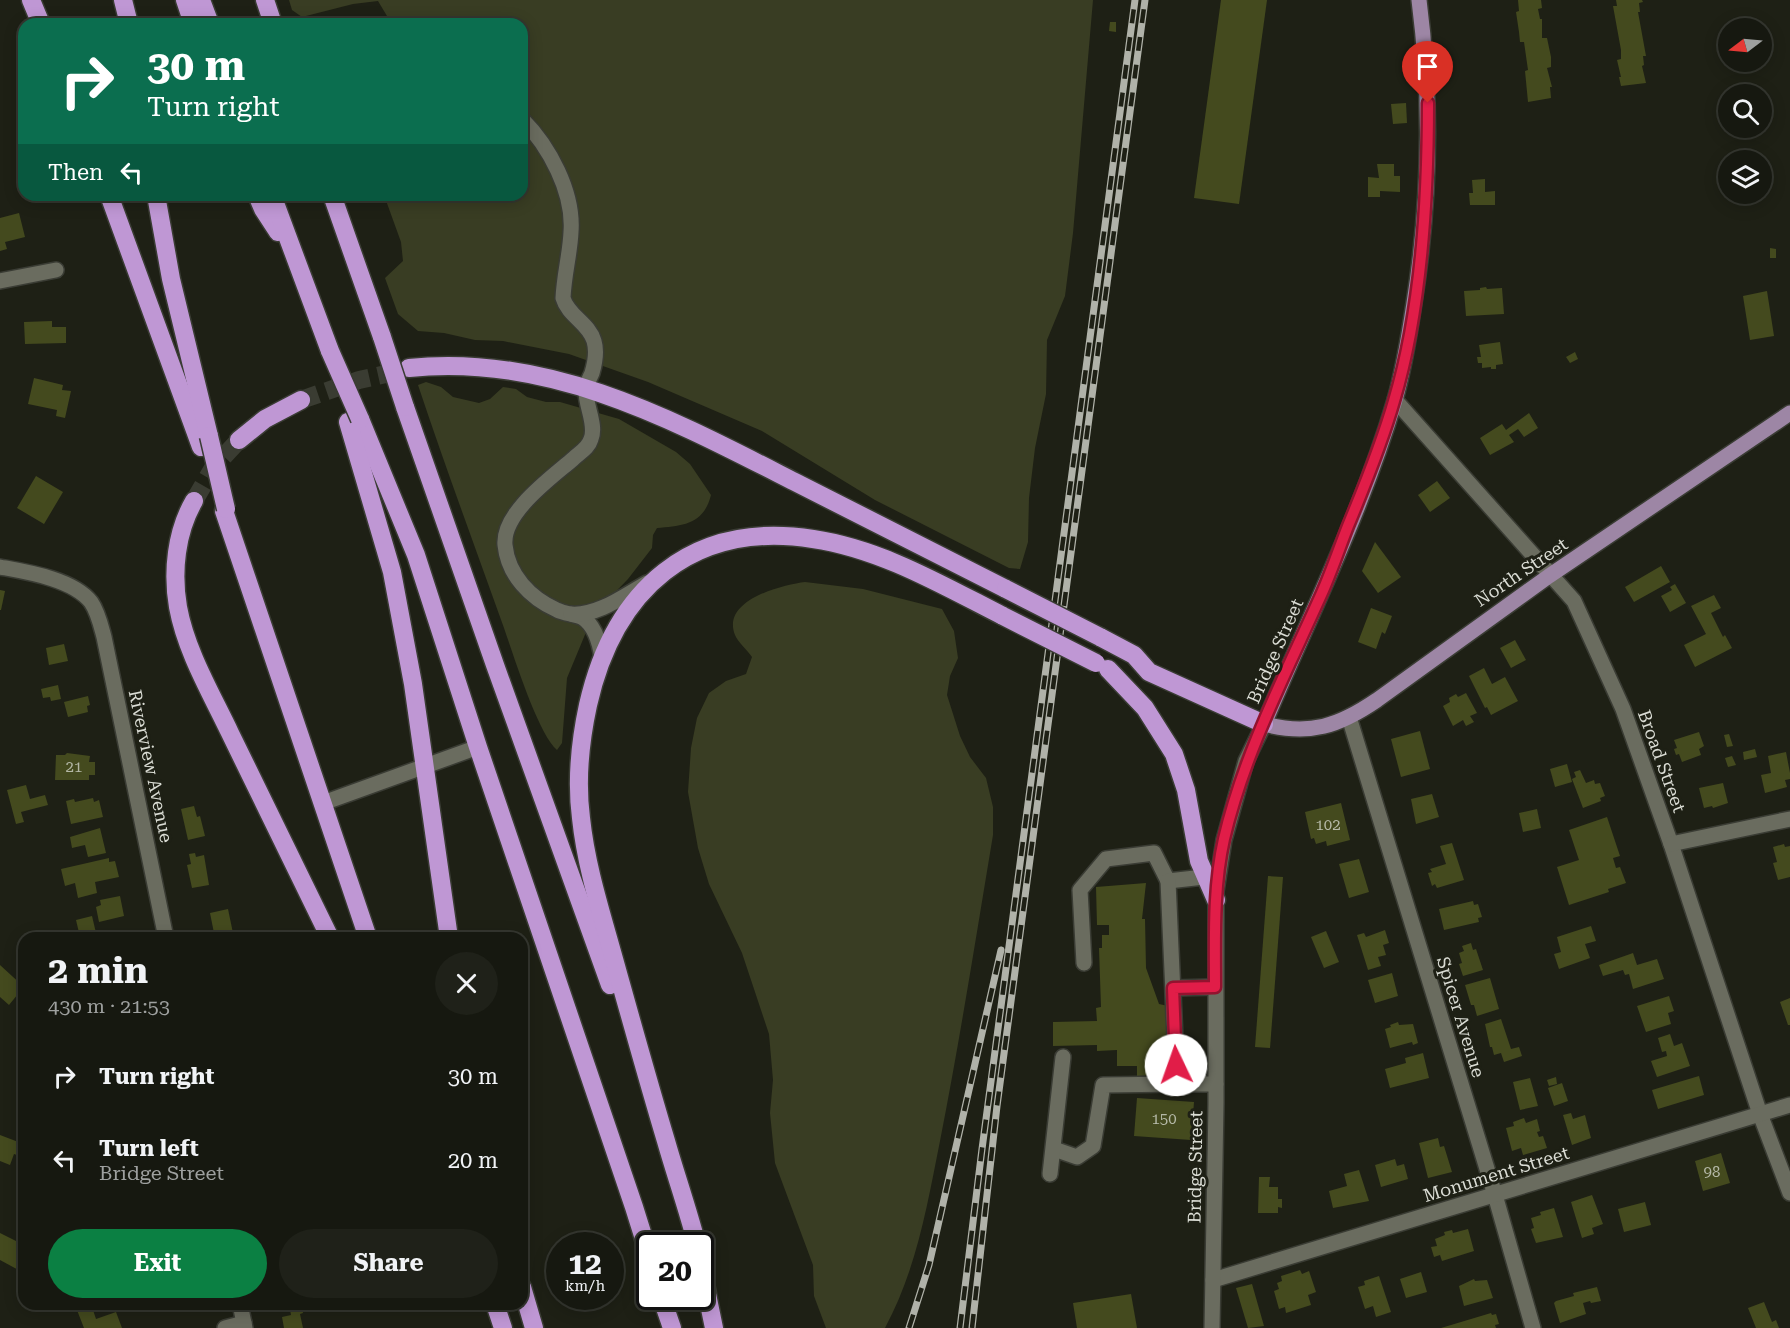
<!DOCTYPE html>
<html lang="en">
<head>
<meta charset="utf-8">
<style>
	:root { --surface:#161810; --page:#1f2119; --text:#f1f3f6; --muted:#9ea09f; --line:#353730; --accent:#0b8043 }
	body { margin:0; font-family:"Roboto Serif",serif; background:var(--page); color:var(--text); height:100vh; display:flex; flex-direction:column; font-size:22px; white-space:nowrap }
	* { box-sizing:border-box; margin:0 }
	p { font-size:20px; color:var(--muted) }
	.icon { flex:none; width:33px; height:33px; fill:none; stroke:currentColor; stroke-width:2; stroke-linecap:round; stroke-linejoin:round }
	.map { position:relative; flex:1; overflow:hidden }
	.side { position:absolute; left:18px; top:932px; width:510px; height:378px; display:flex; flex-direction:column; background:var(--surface); border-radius:18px; box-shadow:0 3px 15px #0003,0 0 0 2px var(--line) }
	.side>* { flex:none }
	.guide { position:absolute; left:18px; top:18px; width:510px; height:183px; border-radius:18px; box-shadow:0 3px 15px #0003,0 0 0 2px var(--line); background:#0b6e4f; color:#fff; overflow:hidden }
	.needle { width:39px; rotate:254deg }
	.buttons { position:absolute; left:1718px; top:18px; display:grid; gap:12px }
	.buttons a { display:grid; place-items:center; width:54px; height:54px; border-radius:50%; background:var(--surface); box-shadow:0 3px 15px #0003,0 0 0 2px var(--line); font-size:30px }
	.speed { position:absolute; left:546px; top:1232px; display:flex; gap:12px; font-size:30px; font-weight:700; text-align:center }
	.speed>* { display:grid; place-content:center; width:78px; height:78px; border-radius:50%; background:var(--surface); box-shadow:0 3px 15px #0003,0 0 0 2px var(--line); line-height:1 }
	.speed small { font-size:15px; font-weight:400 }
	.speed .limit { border:3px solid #111; border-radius:9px; background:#fff; color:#111 }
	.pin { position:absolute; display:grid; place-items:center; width:51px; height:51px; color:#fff; margin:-62px -26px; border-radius:50% 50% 50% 0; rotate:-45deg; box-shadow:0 0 6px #0007 }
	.pin .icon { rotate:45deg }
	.me { position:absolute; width:66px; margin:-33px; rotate:357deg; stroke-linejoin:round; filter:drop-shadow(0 0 4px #0008) }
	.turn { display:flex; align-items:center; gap:21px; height:126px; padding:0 30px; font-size:27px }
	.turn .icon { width:78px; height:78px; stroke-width:2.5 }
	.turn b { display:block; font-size:42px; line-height:51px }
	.then { display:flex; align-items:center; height:57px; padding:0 30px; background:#0003; gap:12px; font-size:22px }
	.round { display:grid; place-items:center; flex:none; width:63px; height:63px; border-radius:32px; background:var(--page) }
	.headline { display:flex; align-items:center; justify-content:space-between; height:102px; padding:0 30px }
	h1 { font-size:36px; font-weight:700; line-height:45px }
	.primary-button { display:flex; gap:12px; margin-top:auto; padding:12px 30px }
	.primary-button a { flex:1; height:69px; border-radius:36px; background:var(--accent); color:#fff; font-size:24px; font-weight:700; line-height:69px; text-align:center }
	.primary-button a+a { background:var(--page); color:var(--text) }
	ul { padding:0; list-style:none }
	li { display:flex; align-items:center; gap:18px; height:84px; padding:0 30px }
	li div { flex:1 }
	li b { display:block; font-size:22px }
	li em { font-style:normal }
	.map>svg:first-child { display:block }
	.green { fill:#393d23 }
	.building { fill:#444a1e }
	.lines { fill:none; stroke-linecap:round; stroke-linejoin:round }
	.highway-tunnel { stroke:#3a3c32; stroke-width:18; stroke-dasharray:18 9; stroke-linecap:butt }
	.minor-casing { stroke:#3a3c34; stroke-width:18 }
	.major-casing { stroke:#3a3c34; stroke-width:18 }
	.highway-casing { stroke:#3a3c34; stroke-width:21 }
	.minor { stroke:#6a6c5f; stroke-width:15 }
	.major { stroke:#9d86a5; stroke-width:15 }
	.highway { stroke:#bf97d4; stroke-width:18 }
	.rail-casing { stroke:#b0b2a9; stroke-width:7 }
	.rail { stroke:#1e2015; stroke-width:4.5; stroke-dasharray:14; stroke-linecap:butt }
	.highway-bridge-casing { stroke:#3a3c34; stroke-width:21; stroke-linecap:butt }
	.highway-bridge { stroke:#bf97d4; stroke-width:18 }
	.route-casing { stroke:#92132f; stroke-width:15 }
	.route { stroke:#e11d48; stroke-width:10 }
	.labels { text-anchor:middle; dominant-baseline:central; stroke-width:6; stroke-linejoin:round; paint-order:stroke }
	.number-label { font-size:15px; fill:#b4b8a6 }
	.street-label { font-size:18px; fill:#dadcd4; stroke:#1e2015 }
</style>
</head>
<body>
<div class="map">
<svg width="1790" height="1328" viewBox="0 0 1790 1328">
	<rect width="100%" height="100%" fill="#1e2015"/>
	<g class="green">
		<polygon points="289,0 1093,0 1073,233 1065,296 1047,340 1046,394 1035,448 1029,498 1028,542 1020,569 1009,568 875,500 762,431 648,382 569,354 503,341 475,340 444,333 418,331 398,314 385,278 403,261 401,242 384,195 522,195 522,24 388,24 387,16 378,1 353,4 302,17 292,10"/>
		<path d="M426 382 441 387 453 397 479 403 490 399 503 387 516 389 527 397 546 402H560L619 419 676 452 690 464 711 495C704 524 683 526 657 528L653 535 652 548 628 579 598 610 589 625 567 678 562 743 557 750C538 734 513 654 504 628 475 547 445 466 418 385Z"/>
		<path d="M805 582 863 589 942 609 954 631 958 658 950 676 947 695 960 736 970 757 986 778 993 807V835C976 937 960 1039 940 1141 927 1206 917 1268 885 1328H826L814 1296 813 1265 775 1163 770 1113 773 1080 769 1034 742 953 709 884 698 848 688 792 691 748 697 718 709 693 726 681 746 674 752 657C747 650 738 642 735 635 721 600 782 585 805 582Z"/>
	</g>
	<g class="building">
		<polygon points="1221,0 1267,0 1239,204 1194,198"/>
		<polygon points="1518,0 1541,0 1542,8 1538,9 1540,19 1542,19 1542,38 1547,38 1551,57 1551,67 1547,68 1552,87 1550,87 1551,98 1528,102 1525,71 1528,70 1524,42 1520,42 1519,32 1516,12 1519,11"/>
		<polygon points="1616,0 1642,0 1643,2 1639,3 1640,12 1638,12 1646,56 1643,56 1644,65 1642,66 1646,83 1621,86 1619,77 1621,77 1617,60 1621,59 1621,50 1613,6 1617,6"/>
		<polygon points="1110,22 1116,22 1116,32 1109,31"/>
		<polygon points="1406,103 1407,123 1393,124 1391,104"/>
		<polygon points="1377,164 1394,164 1394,176 1400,176 1400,192 1380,191 1380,197 1368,197 1368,177 1379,178"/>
		<polygon points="1485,179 1485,192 1495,191 1495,205 1470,205 1469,193 1473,193 1472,180"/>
		<polygon points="19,213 25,237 5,242 7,249 0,251 0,218"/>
		<polygon points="1770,248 1776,249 1776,258 1770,258"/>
		<polygon points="1486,287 1487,289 1502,288 1504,314 1466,316 1464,291 1480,290 1480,288"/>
		<polygon points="1767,291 1774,336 1750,340 1743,296"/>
		<polygon points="52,321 52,327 66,327 66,343 25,344 24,322"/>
		<polygon points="1500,342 1503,364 1496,365 1496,369 1491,369 1491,367 1482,368 1482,363 1478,363 1477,357 1481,357 1479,345"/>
		<polygon points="1575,352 1578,359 1570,363 1566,357"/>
		<polygon points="34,378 63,385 62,390 71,391 65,418 56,416 57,410 28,404"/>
		<polygon points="1529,413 1538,428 1524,437 1518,429 1509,435 1514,442 1490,455 1480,438 1502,424 1506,430"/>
		<polygon points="36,476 63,492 44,524 17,508"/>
		<polygon points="1437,481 1450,498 1430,512 1418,495"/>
		<polygon points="1375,542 1401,577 1378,593 1362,571"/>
		<polygon points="1661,566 1670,582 1634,602 1625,587"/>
		<polygon points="1675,584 1686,603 1670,612 1661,596 1672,590 1670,587"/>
		<polygon points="0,590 5,591 1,610 0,610"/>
		<polygon points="1714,595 1721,608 1711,613 1723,637 1725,635 1732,648 1695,667 1684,645 1706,634 1691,606"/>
		<polygon points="1371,608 1392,616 1385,634 1382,632 1376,649 1358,642"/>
		<polygon points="1515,640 1526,660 1511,668 1500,648"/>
		<polygon points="64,644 68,661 49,665 46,648"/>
		<polygon points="1484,668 1492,684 1505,677 1518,701 1491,715 1487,707 1485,708 1469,676"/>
		<polygon points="58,685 61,699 51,701 50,697 43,698 41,689"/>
		<polygon points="1466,693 1477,713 1470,716 1474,722 1466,726 1463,720 1453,726 1443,706 1450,702 1449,698 1456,694 1458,697"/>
		<polygon points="88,696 90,705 87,706 88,712 68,717 64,702"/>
		<polygon points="1420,731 1430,769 1401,777 1391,739"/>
		<polygon points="1699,732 1704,746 1699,749 1701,755 1682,762 1679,754 1676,755 1674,749 1677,748 1674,740"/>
		<polygon points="1729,734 1733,746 1727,747 1724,735"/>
		<polygon points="1755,749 1757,757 1744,760 1743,752"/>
		<polygon points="1786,752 1790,773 1790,779 1785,780 1787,787 1765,793 1761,775 1771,773 1768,756"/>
		<polygon points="67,753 90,756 89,762 95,762 95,775 89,775 89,780 55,780 56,755 65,755"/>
		<polygon points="1732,756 1736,765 1728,767 1725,758"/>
		<polygon points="1567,764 1572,782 1555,787 1550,769"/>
		<polygon points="1580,770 1586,783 1594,780 1595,784 1600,783 1605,796 1600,798 1601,801 1583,808 1572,779 1576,777 1574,772"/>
		<polygon points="1723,783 1728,803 1713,808 1712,806 1704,808 1699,788"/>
		<polygon points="26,785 30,799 45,795 48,805 21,812 24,822 16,824 7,790"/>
		<polygon points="1432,794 1439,817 1416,824 1411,799"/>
		<polygon points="93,798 94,802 99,800 103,817 71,824 66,801 74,799 75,802"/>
		<polygon points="1341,803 1350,840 1327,846 1326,841 1316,844 1314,838 1311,839 1305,812"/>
		<polygon points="194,806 197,817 200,816 205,836 188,840 181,809"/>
		<polygon points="1537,809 1541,828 1523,832 1519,813"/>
		<polygon points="1607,817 1620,856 1613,858 1616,868 1620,867 1626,883 1608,889 1609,892 1569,905 1557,867 1579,860 1569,830"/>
		<polygon points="100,828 106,853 88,857 85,845 72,848 70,837"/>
		<polygon points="1452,843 1464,880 1437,888 1435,884 1432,886 1428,873 1432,872 1430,869 1446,864 1440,846"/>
		<polygon points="1784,844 1785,847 1790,846 1790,877 1778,880 1773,863 1777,862 1773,847"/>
		<polygon points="195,853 196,857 204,855 209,885 192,888 187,865 191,864 189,854"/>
		<polygon points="109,858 109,862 115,861 119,877 95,882 97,893 78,898 75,883 65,886 61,869"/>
		<polygon points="1359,859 1369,892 1349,898 1339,864"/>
		<polygon points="1268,876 1283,877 1270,1048 1255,1047"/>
		<polygon points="1146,883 1142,919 1145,919 1146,968 1159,1004 1168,1006 1169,1078 1163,1078 1163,1075 1137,1076 1137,1066 1117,1066 1117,1050 1097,1051 1097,1045 1053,1046 1053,1022 1097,1021 1096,1008 1101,1007 1099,948 1102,948 1102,935 1109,935 1109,925 1097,925 1096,887"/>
		<polygon points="120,896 124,916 99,922 96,907 101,905 100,900"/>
		<polygon points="1473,901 1474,905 1478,904 1482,917 1478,918 1479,922 1444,930 1439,909"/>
		<polygon points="228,909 234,938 215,938 210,913"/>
		<polygon points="92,916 96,933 80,937 76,920"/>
		<polygon points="1591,926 1596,941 1585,944 1590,958 1559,969 1554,954 1561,952 1557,937"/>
		<polygon points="1385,930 1389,943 1383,945 1386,955 1378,957 1381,966 1368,970 1357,935 1364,933 1366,937"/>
		<polygon points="1326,931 1339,962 1324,968 1311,937"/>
		<polygon points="1471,943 1473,950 1476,949 1483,970 1463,976 1459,964 1462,963 1459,953 1464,951 1462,946"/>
		<polygon points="1633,953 1637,965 1657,959 1664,979 1633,989 1629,974 1625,975 1623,970 1603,976 1599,965"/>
		<polygon points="0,965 24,987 24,994 22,997 18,994 9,1005 0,997"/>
		<polygon points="1392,973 1398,996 1375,1003 1368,980"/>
		<polygon points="1490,978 1499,1009 1477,1016 1474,1005 1471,1005 1465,985"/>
		<polygon points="1669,996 1674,1011 1668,1013 1671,1024 1646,1032 1637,1006"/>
		<polygon points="1790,998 1790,1025 1788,1025 1780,1002"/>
		<polygon points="1501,1019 1511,1049 1519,1047 1522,1056 1504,1062 1501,1053 1494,1055 1492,1047 1490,1047 1485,1024"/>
		<polygon points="1398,1022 1399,1025 1413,1024 1418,1043 1413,1045 1412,1042 1390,1048 1385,1029 1391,1027 1390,1025"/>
		<polygon points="1670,1034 1674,1046 1682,1043 1690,1066 1657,1077 1651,1061 1667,1056 1666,1051 1662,1052 1658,1038"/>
		<polygon points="1423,1053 1429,1078 1390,1088 1385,1069 1406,1063 1405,1058"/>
		<polygon points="1699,1076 1704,1095 1658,1109 1652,1090"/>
		<polygon points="1556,1077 1557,1084 1549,1086 1547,1080"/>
		<polygon points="1530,1078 1538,1106 1520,1110 1513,1082"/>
		<polygon points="1562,1083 1568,1101 1554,1106 1548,1088"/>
		<polygon points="1137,1098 1194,1102 1191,1140 1134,1136"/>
		<polygon points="1571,1113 1573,1119 1585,1115 1591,1138 1572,1145 1563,1115"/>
		<polygon points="1524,1118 1526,1123 1537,1119 1540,1131 1537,1132 1539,1137 1543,1136 1547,1148 1523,1155 1521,1148 1512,1151 1506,1128 1514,1126 1513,1122"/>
		<polygon points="0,1135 21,1143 17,1155 14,1154 10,1165 0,1161"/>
		<polygon points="1438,1138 1440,1147 1444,1146 1452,1172 1428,1178 1419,1143"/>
		<polygon points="1721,1153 1730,1183 1703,1191 1695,1161"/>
		<polygon points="1395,1159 1397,1166 1404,1164 1408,1179 1381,1187 1375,1165"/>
		<polygon points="1359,1170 1369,1201 1333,1208 1329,1191 1347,1186 1344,1174"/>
		<polygon points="1259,1177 1270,1177 1269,1187 1278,1187 1278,1199 1282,1199 1282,1208 1278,1207 1278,1213 1258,1213"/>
		<polygon points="1592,1195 1603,1224 1592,1228 1594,1234 1582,1238 1571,1202"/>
		<polygon points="1645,1202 1651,1225 1624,1232 1618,1209"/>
		<polygon points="1554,1208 1563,1237 1536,1243 1531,1229 1534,1228 1531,1218 1541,1215 1540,1212"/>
		<polygon points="1468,1229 1474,1251 1442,1261 1440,1255 1434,1257 1431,1247 1437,1246 1435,1239 1445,1235 1444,1232 1452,1230 1453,1233"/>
		<polygon points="0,1233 24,1245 24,1273 0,1260"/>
		<polygon points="1300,1270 1302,1274 1309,1271 1316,1292 1308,1295 1311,1305 1286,1313 1285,1307 1279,1309 1274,1291 1279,1289 1277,1283 1282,1281 1281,1276"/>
		<polygon points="1421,1272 1427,1292 1406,1298 1400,1279"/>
		<polygon points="1379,1276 1391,1312 1376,1317 1373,1306 1365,1309 1358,1287 1365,1285 1364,1281"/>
		<polygon points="1474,1279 1475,1281 1487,1280 1493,1298 1464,1306 1459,1286"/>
		<polygon points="1252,1284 1264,1326 1248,1328 1236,1288"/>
		<polygon points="1597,1287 1601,1301 1591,1303 1590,1301 1583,1303 1586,1314 1560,1323 1554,1303 1556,1301 1574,1296 1573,1293"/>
		<polygon points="1131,1294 1137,1328 1077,1328 1073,1303"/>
		<polygon points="1764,1302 1772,1322 1776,1320 1779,1328 1756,1328 1748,1308"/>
		<polygon points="78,1304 91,1304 96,1319 116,1312 122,1328 84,1328 75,1305"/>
		<polygon points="164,1304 179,1304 166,1309"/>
		<polygon points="289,1304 305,1304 306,1306 302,1306 303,1313 300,1314 303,1328 284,1328 282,1317 291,1315"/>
		<polygon points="1491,1313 1492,1315 1496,1314 1499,1324 1495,1325 1496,1328 1441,1328"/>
	</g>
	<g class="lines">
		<g class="highway-tunnel">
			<polyline points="301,400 359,380 408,369"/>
			<polyline points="194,501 213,468 239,440"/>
		</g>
		<defs>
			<g id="minor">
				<path d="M522 119C549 146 574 192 571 232 570 254 564 275 563 298 568 316 589 323 594 341 597 351 595 363 592 373 590 378 586 384 586 390 585 405 597 425 591 439 588 449 580 452 573 459 551 478 502 513 505 545 508 575 530 598 557 610 565 614 575 614 583 618 595 626 600 645 602 658"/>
				<polyline points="0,281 56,270"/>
				<polyline points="1395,400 1574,601 1623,709 1671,844 1760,1114 1790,1193"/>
				<path d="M0 567C27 572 73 579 91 602 98 612 101 626 104 637L166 938"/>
				<path d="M571 614C598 616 625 595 647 583"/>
				<polyline points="1349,717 1495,1195 1533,1328"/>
				<polyline points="323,803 478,747"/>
				<polyline points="1671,844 1790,819"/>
				<polyline points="1084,963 1080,890 1106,859 1154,853 1168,881 1204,877"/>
				<polyline points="1173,988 1215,987"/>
				<polyline points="1177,1084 1216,1084"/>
				<polyline points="1054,1149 1077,1157 1093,1146 1103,1085 1177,1084 1168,881"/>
				<polyline points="1050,1174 1063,1057"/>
				<polyline points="1213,1280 1790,1105"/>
				<polyline points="240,1304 245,1328"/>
				<polyline points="225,1328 244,1323"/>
				<polyline points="1212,1328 1216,1104 1216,891 1224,840 1246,761 1264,724"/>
			</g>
			<path id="major" d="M1419 0C1432 101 1430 202 1414 303 1409 336 1404 368 1395 400 1362 512 1309 617 1264 724 1310 736 1339 726 1377 700L1549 576 1790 413"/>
			<g id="highway">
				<polyline points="31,0 41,24"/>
				<polyline points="123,0 129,24"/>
				<polyline points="185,0 193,24"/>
				<polyline points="201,0 210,24"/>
				<polyline points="265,0 273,24"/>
				<polyline points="109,195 201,447"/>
				<polyline points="156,195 171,279 209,436"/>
				<polyline points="257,195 263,209 278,232"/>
				<polyline points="272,195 330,351"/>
				<polyline points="332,195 382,337"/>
				<path d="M409 368C550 353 675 421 795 482 866 518 936 554 1006 589"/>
				<polyline points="405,407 495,665 610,985"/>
				<polyline points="360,419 416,555 478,747 634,1207 650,1258"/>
				<polyline points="348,422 392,572 413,684 449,938"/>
				<polyline points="239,440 265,419 301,400"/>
				<path d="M194 501C176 532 172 572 178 607 186 651 211 693 230 733 263 801 297 869 330 938"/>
				<polyline points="224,511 368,938"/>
				<polyline points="1100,637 1134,655 1149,672 1264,724"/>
				<polyline points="1108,669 1145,708 1174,754 1186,790 1199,861 1216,900"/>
				<path d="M697 1245C688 1210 676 1176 666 1141 648 1081 631 1020 614 959 601 912 586 866 581 818 576 779 580 742 588 705 614 590 691 520 813 539 881 549 942 585 1003 616"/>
				<polyline points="700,1260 714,1328"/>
				<polyline points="522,1287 534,1328"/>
				<polyline points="661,1296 672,1328"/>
				<polyline points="495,1304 503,1328"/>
			</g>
		</defs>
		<use href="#minor" class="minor-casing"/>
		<use href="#major" class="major-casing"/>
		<use href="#highway" class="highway-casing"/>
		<use href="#minor" class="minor"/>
		<use href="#major" class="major"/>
		<use href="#highway" class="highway"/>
		<defs>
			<g id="rail">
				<polyline points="909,1328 929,1265 1001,950"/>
				<polyline points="960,1328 982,1149 1135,0"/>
				<polyline points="972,1328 997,1106 1145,0"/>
			</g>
		</defs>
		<use href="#rail" class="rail-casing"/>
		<use href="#rail" class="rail"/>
		<defs>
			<g id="highway-bridge">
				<polyline points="382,337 405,407"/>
				<polyline points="330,351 360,419"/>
				<polyline points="209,436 226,509"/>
				<polyline points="1006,589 1100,637"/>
				<polyline points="1003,616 1096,663"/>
			</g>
		</defs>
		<use href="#highway-bridge" class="highway-bridge-casing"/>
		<use href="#highway-bridge" class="highway-bridge"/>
	</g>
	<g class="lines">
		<defs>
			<path id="route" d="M1176 1065 1173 988 1215 987C1215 937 1213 888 1224 839 1244 754 1285 675 1321 595 1331 573 1339 549 1348 526 1365 485 1382 443 1394 401 1422 308 1428 199 1428 103"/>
		</defs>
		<use href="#route" class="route-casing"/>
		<use href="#route" class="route"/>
	</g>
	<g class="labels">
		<g class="number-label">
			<text x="74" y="767">21</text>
			<text x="1328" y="825">102</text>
			<text x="1164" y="1119">150</text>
			<text x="1712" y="1172">98</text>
		</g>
		<g class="street-label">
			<text transform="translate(1521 572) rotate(-34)">North Street</text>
			<text transform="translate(1275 651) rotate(-66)">Bridge Street</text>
			<text transform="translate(1662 761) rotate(70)">Broad Street</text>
			<text transform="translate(151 766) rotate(78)">Riverview Avenue</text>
			<text transform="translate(1461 1017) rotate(73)">Spicer Avenue</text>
			<text transform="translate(1195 1167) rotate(-89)">Bridge Street</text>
			<text transform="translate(1496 1174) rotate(-17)">Monument Street</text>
		</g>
	</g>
</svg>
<div class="buttons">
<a><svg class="needle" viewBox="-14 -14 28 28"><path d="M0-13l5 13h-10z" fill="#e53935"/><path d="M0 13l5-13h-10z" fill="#9ea09f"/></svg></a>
<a><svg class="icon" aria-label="search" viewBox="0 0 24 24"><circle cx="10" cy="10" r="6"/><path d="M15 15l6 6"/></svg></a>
<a><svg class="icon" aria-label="layers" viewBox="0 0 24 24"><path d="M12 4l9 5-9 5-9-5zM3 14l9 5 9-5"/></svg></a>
</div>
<div class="speed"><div>12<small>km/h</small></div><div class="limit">20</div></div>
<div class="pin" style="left:1428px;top:103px;background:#d93025"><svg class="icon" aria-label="arrive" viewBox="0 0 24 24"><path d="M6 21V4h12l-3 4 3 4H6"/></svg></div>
<svg class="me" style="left:1176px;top:1065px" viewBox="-20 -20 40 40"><circle r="19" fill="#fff"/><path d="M0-13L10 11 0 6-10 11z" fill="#e11d48"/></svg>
<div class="guide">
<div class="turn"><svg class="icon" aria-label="right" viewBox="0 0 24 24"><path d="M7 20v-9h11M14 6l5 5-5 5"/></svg><div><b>30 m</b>Turn right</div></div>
<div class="then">Then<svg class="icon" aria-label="left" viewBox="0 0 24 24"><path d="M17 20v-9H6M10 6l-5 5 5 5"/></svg></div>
</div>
<section class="side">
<div class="headline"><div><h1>2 min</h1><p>430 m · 21:53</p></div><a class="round"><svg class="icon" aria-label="close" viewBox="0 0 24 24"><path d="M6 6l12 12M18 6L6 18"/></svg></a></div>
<ul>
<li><svg class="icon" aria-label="right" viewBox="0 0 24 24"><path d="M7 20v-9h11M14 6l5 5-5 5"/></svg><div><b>Turn right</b></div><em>30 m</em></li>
<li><svg class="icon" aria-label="left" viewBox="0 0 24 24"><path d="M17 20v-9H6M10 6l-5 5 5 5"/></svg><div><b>Turn left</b><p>Bridge Street</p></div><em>20 m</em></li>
</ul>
<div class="primary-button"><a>Exit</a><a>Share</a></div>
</section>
</div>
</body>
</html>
